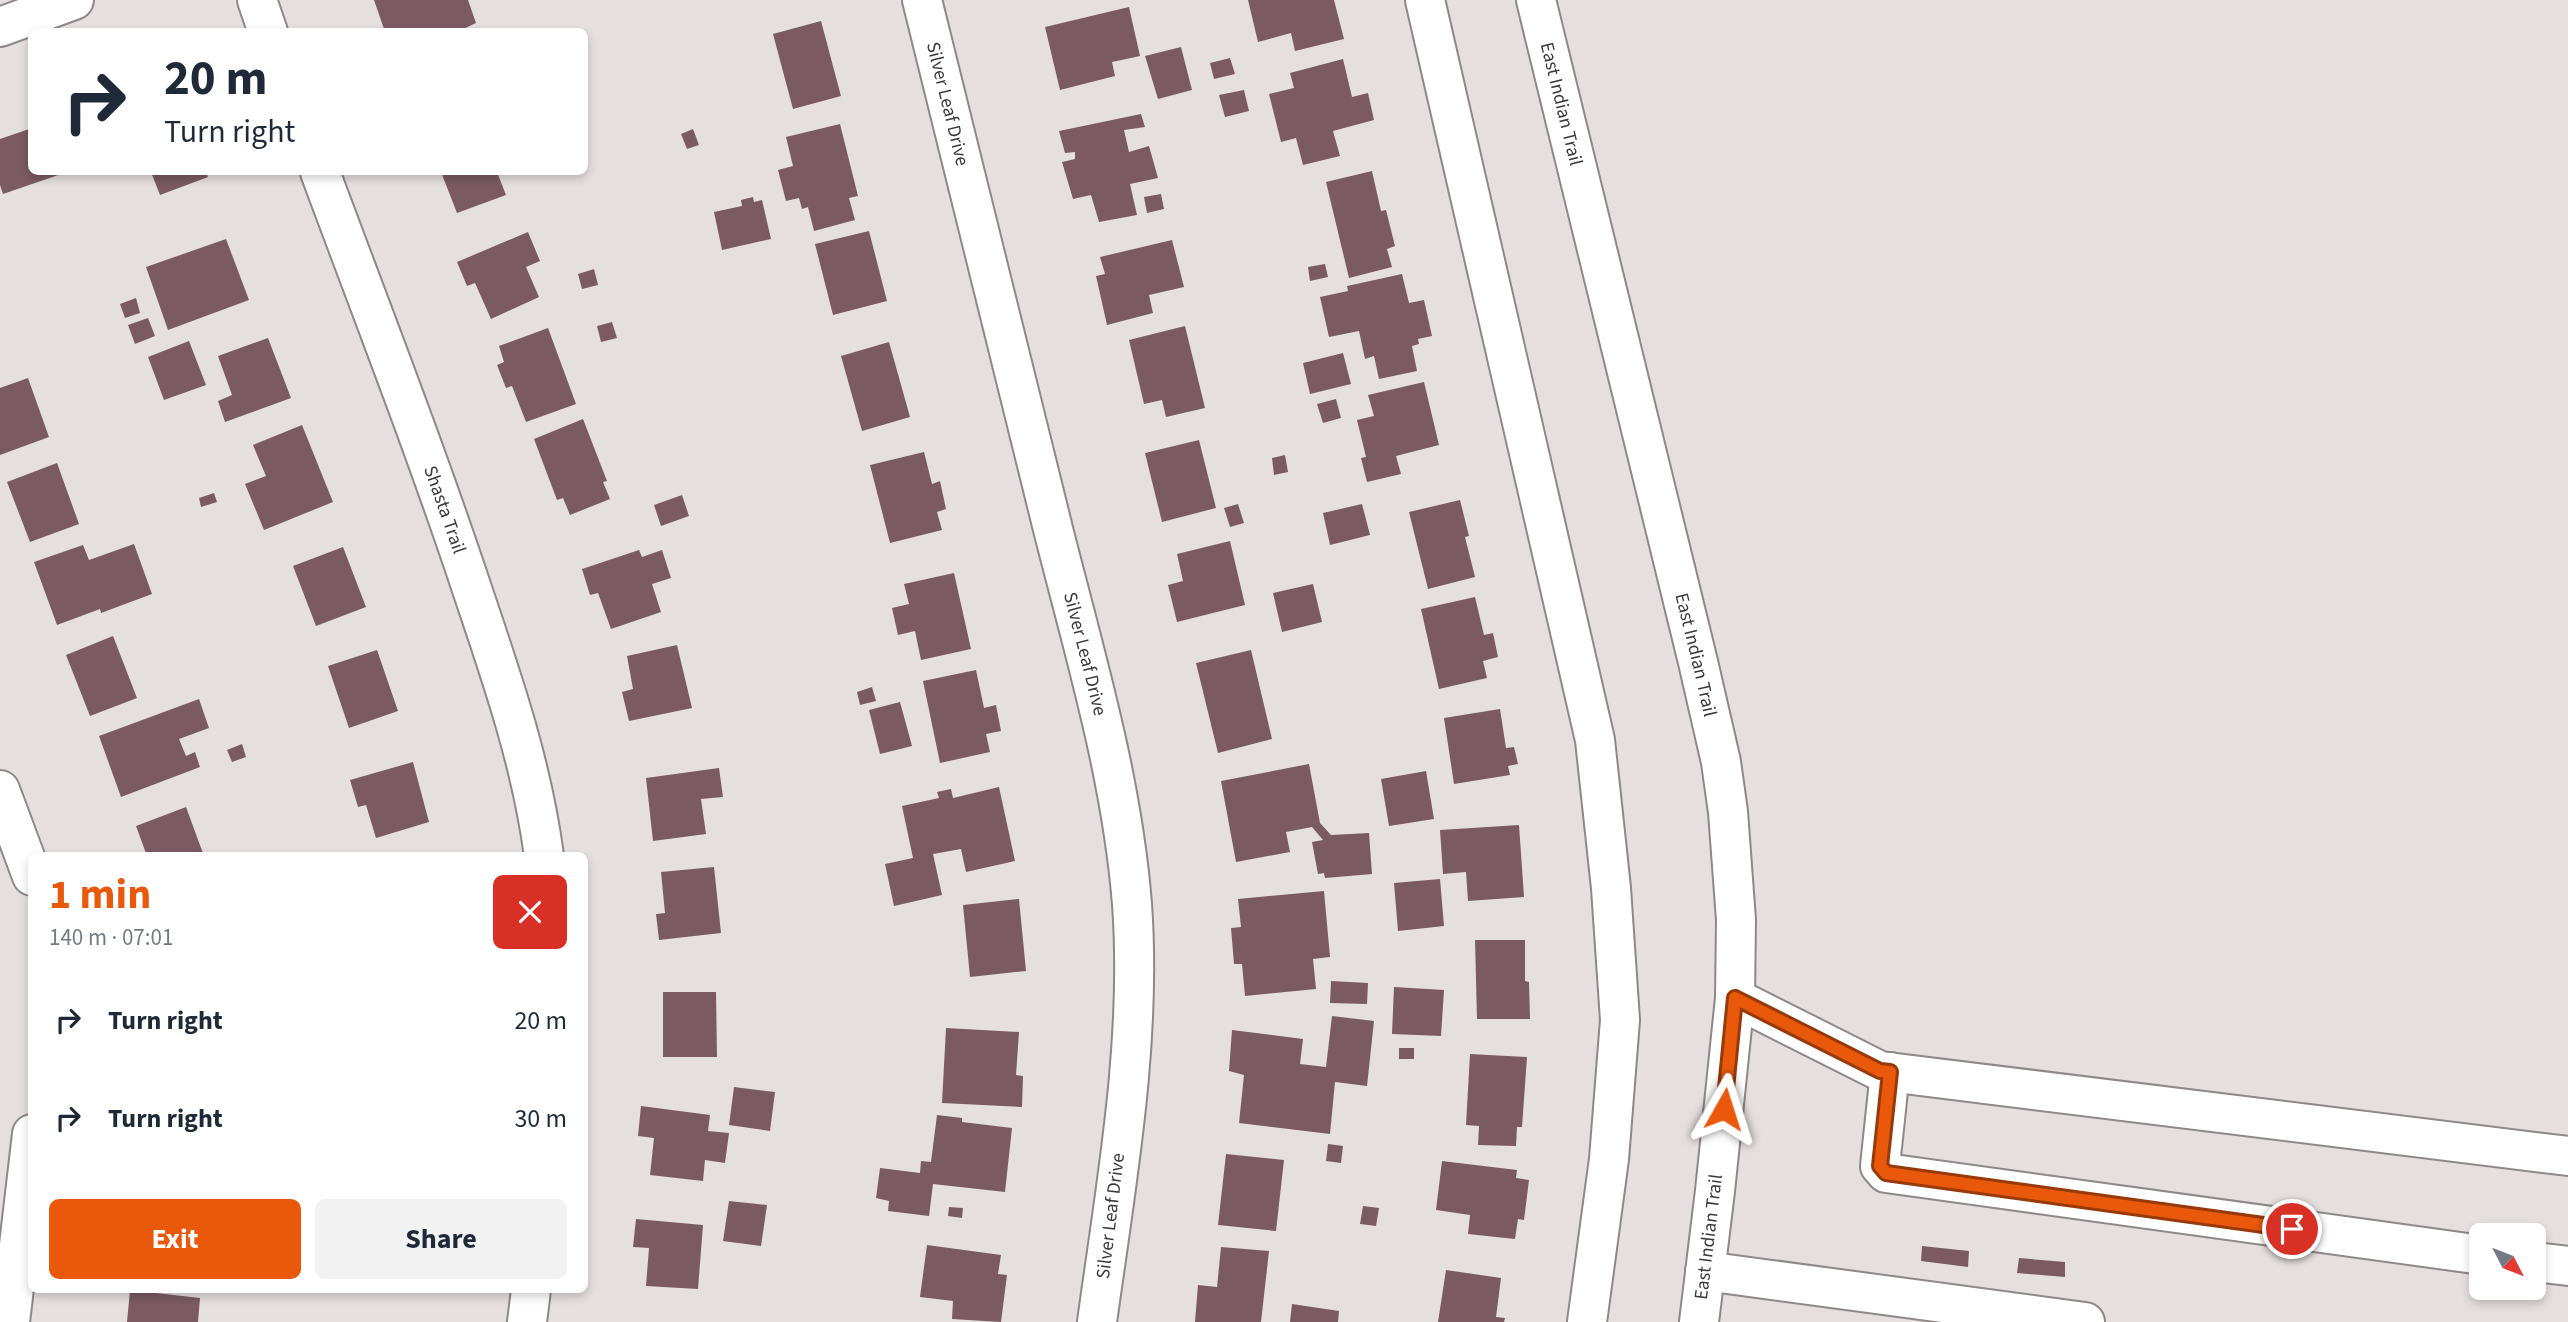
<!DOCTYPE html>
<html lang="en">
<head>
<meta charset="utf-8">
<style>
	:root { --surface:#fff; --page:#f2f2f3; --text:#1f2937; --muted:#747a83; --accent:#ea580c }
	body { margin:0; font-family:"Source Sans 3",sans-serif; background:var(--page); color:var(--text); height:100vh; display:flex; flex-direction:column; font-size:26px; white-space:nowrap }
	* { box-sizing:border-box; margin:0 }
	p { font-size:23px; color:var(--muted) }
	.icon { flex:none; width:38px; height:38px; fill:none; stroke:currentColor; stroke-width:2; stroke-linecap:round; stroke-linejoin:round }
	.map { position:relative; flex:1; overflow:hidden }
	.side { position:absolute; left:28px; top:852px; width:560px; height:441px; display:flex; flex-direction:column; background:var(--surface); border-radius:10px; box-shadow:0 4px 10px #0003 }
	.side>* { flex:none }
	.guide { position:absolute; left:28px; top:28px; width:560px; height:147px; border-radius:10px; box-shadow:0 4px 10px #0003; background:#fff; color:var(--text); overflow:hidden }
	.needle { width:46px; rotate:132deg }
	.controls { position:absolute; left:2469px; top:1223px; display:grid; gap:14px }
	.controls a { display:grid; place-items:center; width:77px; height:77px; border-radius:10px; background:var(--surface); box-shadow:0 4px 10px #0003; font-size:35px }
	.pin { position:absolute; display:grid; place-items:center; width:60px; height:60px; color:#fff; margin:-30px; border:4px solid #fff; border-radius:50%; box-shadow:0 2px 7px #0007 }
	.me { position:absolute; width:77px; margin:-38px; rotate:6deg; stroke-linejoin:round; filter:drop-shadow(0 0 5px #0008) }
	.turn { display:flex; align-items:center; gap:24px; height:147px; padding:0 21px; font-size:32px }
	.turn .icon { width:91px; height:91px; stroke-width:2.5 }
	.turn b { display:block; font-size:49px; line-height:60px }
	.round { display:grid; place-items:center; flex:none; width:74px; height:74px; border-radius:10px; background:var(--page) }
	.summary { display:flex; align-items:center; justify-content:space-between; height:119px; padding:0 21px }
	h1 { font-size:42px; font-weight:700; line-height:52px; color:var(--accent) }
	.button { display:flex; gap:14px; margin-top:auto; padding:14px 21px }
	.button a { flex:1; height:80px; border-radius:10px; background:var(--accent); color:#fff; font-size:28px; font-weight:700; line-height:80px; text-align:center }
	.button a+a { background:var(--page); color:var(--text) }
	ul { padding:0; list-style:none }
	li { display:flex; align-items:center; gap:21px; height:98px; padding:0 21px }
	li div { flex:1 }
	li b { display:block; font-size:26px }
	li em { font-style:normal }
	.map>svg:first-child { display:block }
	.building { fill:#7b5a64 }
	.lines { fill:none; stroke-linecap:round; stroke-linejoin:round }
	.minor-casing { stroke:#8e8889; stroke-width:42 }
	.major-casing { stroke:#8e8889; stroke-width:42 }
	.minor { stroke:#fff; stroke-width:38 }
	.major { stroke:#fff; stroke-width:38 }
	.route-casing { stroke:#983908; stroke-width:18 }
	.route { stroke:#ea580c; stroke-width:12 }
	.labels { text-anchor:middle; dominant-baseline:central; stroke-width:7; stroke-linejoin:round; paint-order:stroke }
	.street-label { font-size:19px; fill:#3a3838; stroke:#fff }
</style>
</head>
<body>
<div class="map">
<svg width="2568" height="1322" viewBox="0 0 2568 1322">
	<rect width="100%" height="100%" fill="#e6dfe0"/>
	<g class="building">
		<polygon points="374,0 468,0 476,23 457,32 385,32"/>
		<polygon points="1248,0 1334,0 1344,39 1295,51 1291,33 1258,42"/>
		<polygon points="1129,7 1140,56 1112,62 1115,76 1060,90 1045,27"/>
		<polygon points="821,21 841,96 793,109 773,34"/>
		<polygon points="1181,47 1192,90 1158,99 1145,56"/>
		<polygon points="1230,58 1235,74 1214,79 1210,63"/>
		<polygon points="1343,59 1352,97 1368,93 1374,120 1333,131 1340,156 1303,165 1296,138 1281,142 1269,94 1294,88 1290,73"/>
		<polygon points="1244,90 1249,111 1225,117 1219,95"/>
		<polygon points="1141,114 1145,127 1124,130 1129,152 1149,146 1158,178 1130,184 1137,215 1099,222 1091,195 1073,199 1062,162 1075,159 1075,152 1065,153 1059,131"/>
		<polygon points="840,124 858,196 849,198 855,220 814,231 808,207 802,209 799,198 786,201 778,170 793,166 786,137"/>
		<polygon points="32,128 32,172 67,172 3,194 0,185 0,139"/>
		<polygon points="693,129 699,145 687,149 681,134"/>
		<polygon points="1372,171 1381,211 1386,210 1395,246 1387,249 1392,267 1349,278 1326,182"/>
		<polygon points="151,172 206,172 208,177 160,195"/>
		<polygon points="441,172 497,172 506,195 457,213"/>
		<polygon points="1161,194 1164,209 1147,213 1144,197"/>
		<polygon points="753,197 754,202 762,200 771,239 722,250 714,212 742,206 741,200"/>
		<polygon points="869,231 887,301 833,315 815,244"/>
		<polygon points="528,232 540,261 526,267 539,297 491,319 475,283 467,286 457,262"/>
		<polygon points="226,239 249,300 168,330 146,267"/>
		<polygon points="1172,240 1184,287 1149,295 1153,313 1107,325 1096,276 1105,274 1100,257"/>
		<polygon points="1325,264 1328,277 1310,281 1308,267"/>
		<polygon points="594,269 598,285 582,289 578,274"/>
		<polygon points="1402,274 1409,303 1424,300 1432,336 1418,339 1419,344 1412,346 1417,371 1379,379 1374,356 1365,359 1359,331 1329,337 1320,297 1348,291 1347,286"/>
		<polygon points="136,298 140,313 125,318 120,304"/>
		<polygon points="148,318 155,336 135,344 128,325"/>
		<polygon points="612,322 617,338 601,342 597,326"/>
		<polygon points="1185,326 1205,408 1166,417 1162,400 1144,404 1129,340"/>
		<polygon points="548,328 576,404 526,422 512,386 506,388 497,365 504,362 499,346"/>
		<polygon points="268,338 291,398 225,422 218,401 232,395 218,356"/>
		<polygon points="189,341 206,385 164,400 148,357"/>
		<polygon points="889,342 910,417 862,431 841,356"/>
		<polygon points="1343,353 1351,384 1310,394 1303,363"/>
		<polygon points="28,378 49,437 0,455 0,388"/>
		<polygon points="1424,382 1439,445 1396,456 1401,474 1367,482 1361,458 1366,457 1357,420 1374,416 1368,395"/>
		<polygon points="1336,399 1341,418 1323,423 1317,404"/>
		<polygon points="583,419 607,481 603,482 610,499 570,515 563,498 557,500 534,439"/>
		<polygon points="302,425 333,502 264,530 245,484 266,476 253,445"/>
		<polygon points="1199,440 1216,508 1162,522 1145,453"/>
		<polygon points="924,452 932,484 940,481 946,509 937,512 942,530 890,543 870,465"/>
		<polygon points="1285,455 1288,472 1274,475 1272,458"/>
		<polygon points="57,463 79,524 30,542 7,482"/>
		<polygon points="214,493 217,502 201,507 199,498"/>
		<polygon points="682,495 689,516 661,526 654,505"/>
		<polygon points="1460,500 1469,536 1465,537 1475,577 1428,589 1409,512"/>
		<polygon points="1238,504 1244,523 1230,527 1224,508"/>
		<polygon points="1362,504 1370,535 1330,545 1323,513"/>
		<polygon points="1230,541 1245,605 1177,622 1168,585 1183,581 1177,554"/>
		<polygon points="134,544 152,594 101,613 100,609 57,625 34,562 83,545 89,560"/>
		<polygon points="343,547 366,607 316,626 293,566"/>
		<polygon points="639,550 642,557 662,550 671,578 652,584 661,612 611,629 598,593 590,595 582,569"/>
		<polygon points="954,573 971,649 921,660 915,631 898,635 892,608 909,604 904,584"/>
		<polygon points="1313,584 1322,622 1282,632 1273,593"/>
		<polygon points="1475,597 1484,635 1493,633 1498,657 1483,661 1487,678 1439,689 1421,609"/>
		<polygon points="113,636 137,698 90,716 66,655"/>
		<polygon points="677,645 692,708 629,721 622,692 633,689 627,656"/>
		<polygon points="377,650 398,711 349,728 328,666"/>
		<polygon points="1251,650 1272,739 1218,753 1196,663"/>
		<polygon points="976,670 984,708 996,705 1001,731 986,734 990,752 940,763 923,681"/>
		<polygon points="872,687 876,701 860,705 857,692"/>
		<polygon points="199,699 209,728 179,739 186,756 195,752 200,767 121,797 99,736"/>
		<polygon points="900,702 912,746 880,754 869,710"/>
		<polygon points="1500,709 1506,748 1514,747 1518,764 1508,766 1510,775 1454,784 1444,718"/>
		<polygon points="242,744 246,757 232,762 227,750"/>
		<polygon points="413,762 429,822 376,838 366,805 358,807 350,780"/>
		<polygon points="1309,764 1320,823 1331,835 1369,833 1372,874 1325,878 1324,873 1318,874 1312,842 1323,840 1312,827 1286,832 1290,852 1236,862 1221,781"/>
		<polygon points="719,768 723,797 701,799 706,834 653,841 646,778"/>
		<polygon points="1426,771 1434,819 1389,826 1381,779"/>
		<polygon points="999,787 1015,861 966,872 961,849 933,854 942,895 894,906 885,864 913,858 902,806 939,798 937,792 951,789 953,798"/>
		<polygon points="186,807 204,856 147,856 136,826"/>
		<polygon points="1519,825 1524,897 1468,901 1466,872 1443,874 1440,830"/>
		<polygon points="714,867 721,933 659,940 656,914 665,913 661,872"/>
		<polygon points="1440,879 1444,926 1398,931 1394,883"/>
		<polygon points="1324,891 1330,957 1313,959 1316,989 1245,996 1242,964 1234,964 1231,928 1241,927 1238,899"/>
		<polygon points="1019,899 1026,971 970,977 963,905"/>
		<polygon points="1475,940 1525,940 1525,981 1529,982 1530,1019 1477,1019"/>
		<polygon points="1331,981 1368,983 1367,1004 1330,1003"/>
		<polygon points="1394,987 1444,990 1441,1036 1392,1034"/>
		<polygon points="663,992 716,992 717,1057 663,1057"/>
		<polygon points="1332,1016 1374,1021 1367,1086 1335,1082 1330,1134 1239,1123 1244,1075 1229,1071 1232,1030 1303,1039 1300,1064 1326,1067"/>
		<polygon points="946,1028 1019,1032 1016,1075 1023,1076 1022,1107 942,1103"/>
		<rect x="1399" y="1048" width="15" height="11"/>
		<polygon points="1470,1054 1527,1057 1522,1127 1517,1127 1516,1146 1478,1145 1479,1126 1466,1125"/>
		<polygon points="734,1087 775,1092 770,1131 729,1125"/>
		<polygon points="641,1106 710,1115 708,1131 729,1133 725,1163 705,1160 703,1181 650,1175 654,1138 638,1136"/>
		<polygon points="937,1115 962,1118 962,1122 1012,1128 1005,1192 933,1184 929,1216 888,1211 889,1201 876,1198 880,1168 920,1173 921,1161 931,1162"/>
		<polygon points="1328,1144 1343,1146 1341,1163 1326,1161"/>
		<polygon points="1226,1154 1284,1160 1276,1231 1218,1225"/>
		<polygon points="1442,1161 1517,1170 1516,1178 1529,1180 1524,1220 1518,1219 1515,1239 1468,1234 1470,1215 1436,1210"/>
		<polygon points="729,1201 767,1205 761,1246 723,1241"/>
		<polygon points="1363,1206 1379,1208 1376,1226 1360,1224"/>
		<polygon points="949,1207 963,1208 962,1218 948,1216"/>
		<polygon points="636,1219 703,1225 698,1289 646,1286 649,1248 633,1247"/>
		<polygon points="927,1245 1001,1255 998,1274 1007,1275 1001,1322 952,1319 953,1301 920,1297"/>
		<polygon points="1922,1246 1969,1251 1968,1267 1921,1261"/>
		<polygon points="1221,1247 1269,1251 1261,1322 1195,1322 1198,1285 1217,1287"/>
		<polygon points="2019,1258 2065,1262 2065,1277 2017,1273"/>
		<polygon points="1446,1270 1501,1278 1496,1317 1505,1318 1504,1322 1438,1322"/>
		<polygon points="130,1290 200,1298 198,1322 127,1322"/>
		<polygon points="1292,1304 1339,1311 1338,1322 1290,1322"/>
	</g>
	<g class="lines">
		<defs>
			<g id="minor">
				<polyline points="257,0 268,32"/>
				<path id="s1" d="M922 0C966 178 1010 355 1054 533 1085 655 1122 778 1132 904 1142 1043 1116 1184 1097 1322"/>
				<polyline points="1425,0 1595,740 1611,888 1620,1020 1609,1159 1587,1322"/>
				<polyline points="0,27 74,0"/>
				<path id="s2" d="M320 172C372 312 427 453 474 595 503 681 532 765 544 856"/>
				<polyline points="0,790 32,876"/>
				<polyline points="1735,998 1880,1071 2568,1156"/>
				<polyline points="1890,1072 1880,1166 1886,1173 2482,1255"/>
				<polyline points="2534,1262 2568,1266"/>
				<polyline points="1705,1271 2085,1322"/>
				<polyline points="10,1322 32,1134"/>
				<polyline points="527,1322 531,1290"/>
			</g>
			<g id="major">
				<path id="s3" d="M1536 0 1698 662 1721 762 1728 812 1736 920 1735 998 1715 1191 1699 1322"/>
			</g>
		</defs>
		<use href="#minor" class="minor-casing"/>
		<use href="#major" class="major-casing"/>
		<use href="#minor" class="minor"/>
		<use href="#major" class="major"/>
	</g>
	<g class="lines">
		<defs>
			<polyline id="route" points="1724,1109 1735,998 1880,1071 1890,1072 1880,1166 1886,1173 2292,1229"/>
		</defs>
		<use href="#route" class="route-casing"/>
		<use href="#route" class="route"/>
	</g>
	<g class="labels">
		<g class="street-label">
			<text stroke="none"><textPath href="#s3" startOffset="107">East Indian Trail</textPath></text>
			<text stroke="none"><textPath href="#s1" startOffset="107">Silver Leaf Drive</textPath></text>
			<text stroke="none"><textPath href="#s2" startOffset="360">Shasta Trail</textPath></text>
			<text stroke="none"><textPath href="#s3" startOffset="674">East Indian Trail</textPath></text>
			<text stroke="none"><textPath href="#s1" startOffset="674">Silver Leaf Drive</textPath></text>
			<text transform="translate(1111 1216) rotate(-83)">Silver Leaf Drive</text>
			<text transform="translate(1709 1237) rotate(-83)">East Indian Trail</text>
		</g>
	</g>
</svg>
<div class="controls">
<a><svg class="needle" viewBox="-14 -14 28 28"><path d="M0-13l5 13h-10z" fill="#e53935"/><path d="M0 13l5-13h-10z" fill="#747a83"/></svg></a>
</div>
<div class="pin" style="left:2292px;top:1229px;background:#d93025"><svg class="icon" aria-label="arrive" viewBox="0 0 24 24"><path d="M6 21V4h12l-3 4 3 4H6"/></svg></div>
<svg class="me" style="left:1724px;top:1109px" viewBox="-20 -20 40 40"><path d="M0-17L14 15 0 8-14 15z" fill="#ea580c" stroke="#fff" stroke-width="4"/></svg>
<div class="guide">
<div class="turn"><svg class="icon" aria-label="right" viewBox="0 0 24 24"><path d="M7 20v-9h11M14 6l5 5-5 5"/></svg><div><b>20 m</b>Turn right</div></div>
</div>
<section class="side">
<div class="summary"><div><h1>1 min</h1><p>140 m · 07:01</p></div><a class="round" style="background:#d93025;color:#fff"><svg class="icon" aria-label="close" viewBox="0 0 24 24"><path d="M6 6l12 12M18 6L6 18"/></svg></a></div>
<ul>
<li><svg class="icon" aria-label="right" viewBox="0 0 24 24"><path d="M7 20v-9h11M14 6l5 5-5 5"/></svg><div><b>Turn right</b></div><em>20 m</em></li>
<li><svg class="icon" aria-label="right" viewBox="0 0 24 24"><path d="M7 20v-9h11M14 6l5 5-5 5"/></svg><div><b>Turn right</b></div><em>30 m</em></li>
</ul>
<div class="button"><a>Exit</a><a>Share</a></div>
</section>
</div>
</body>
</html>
